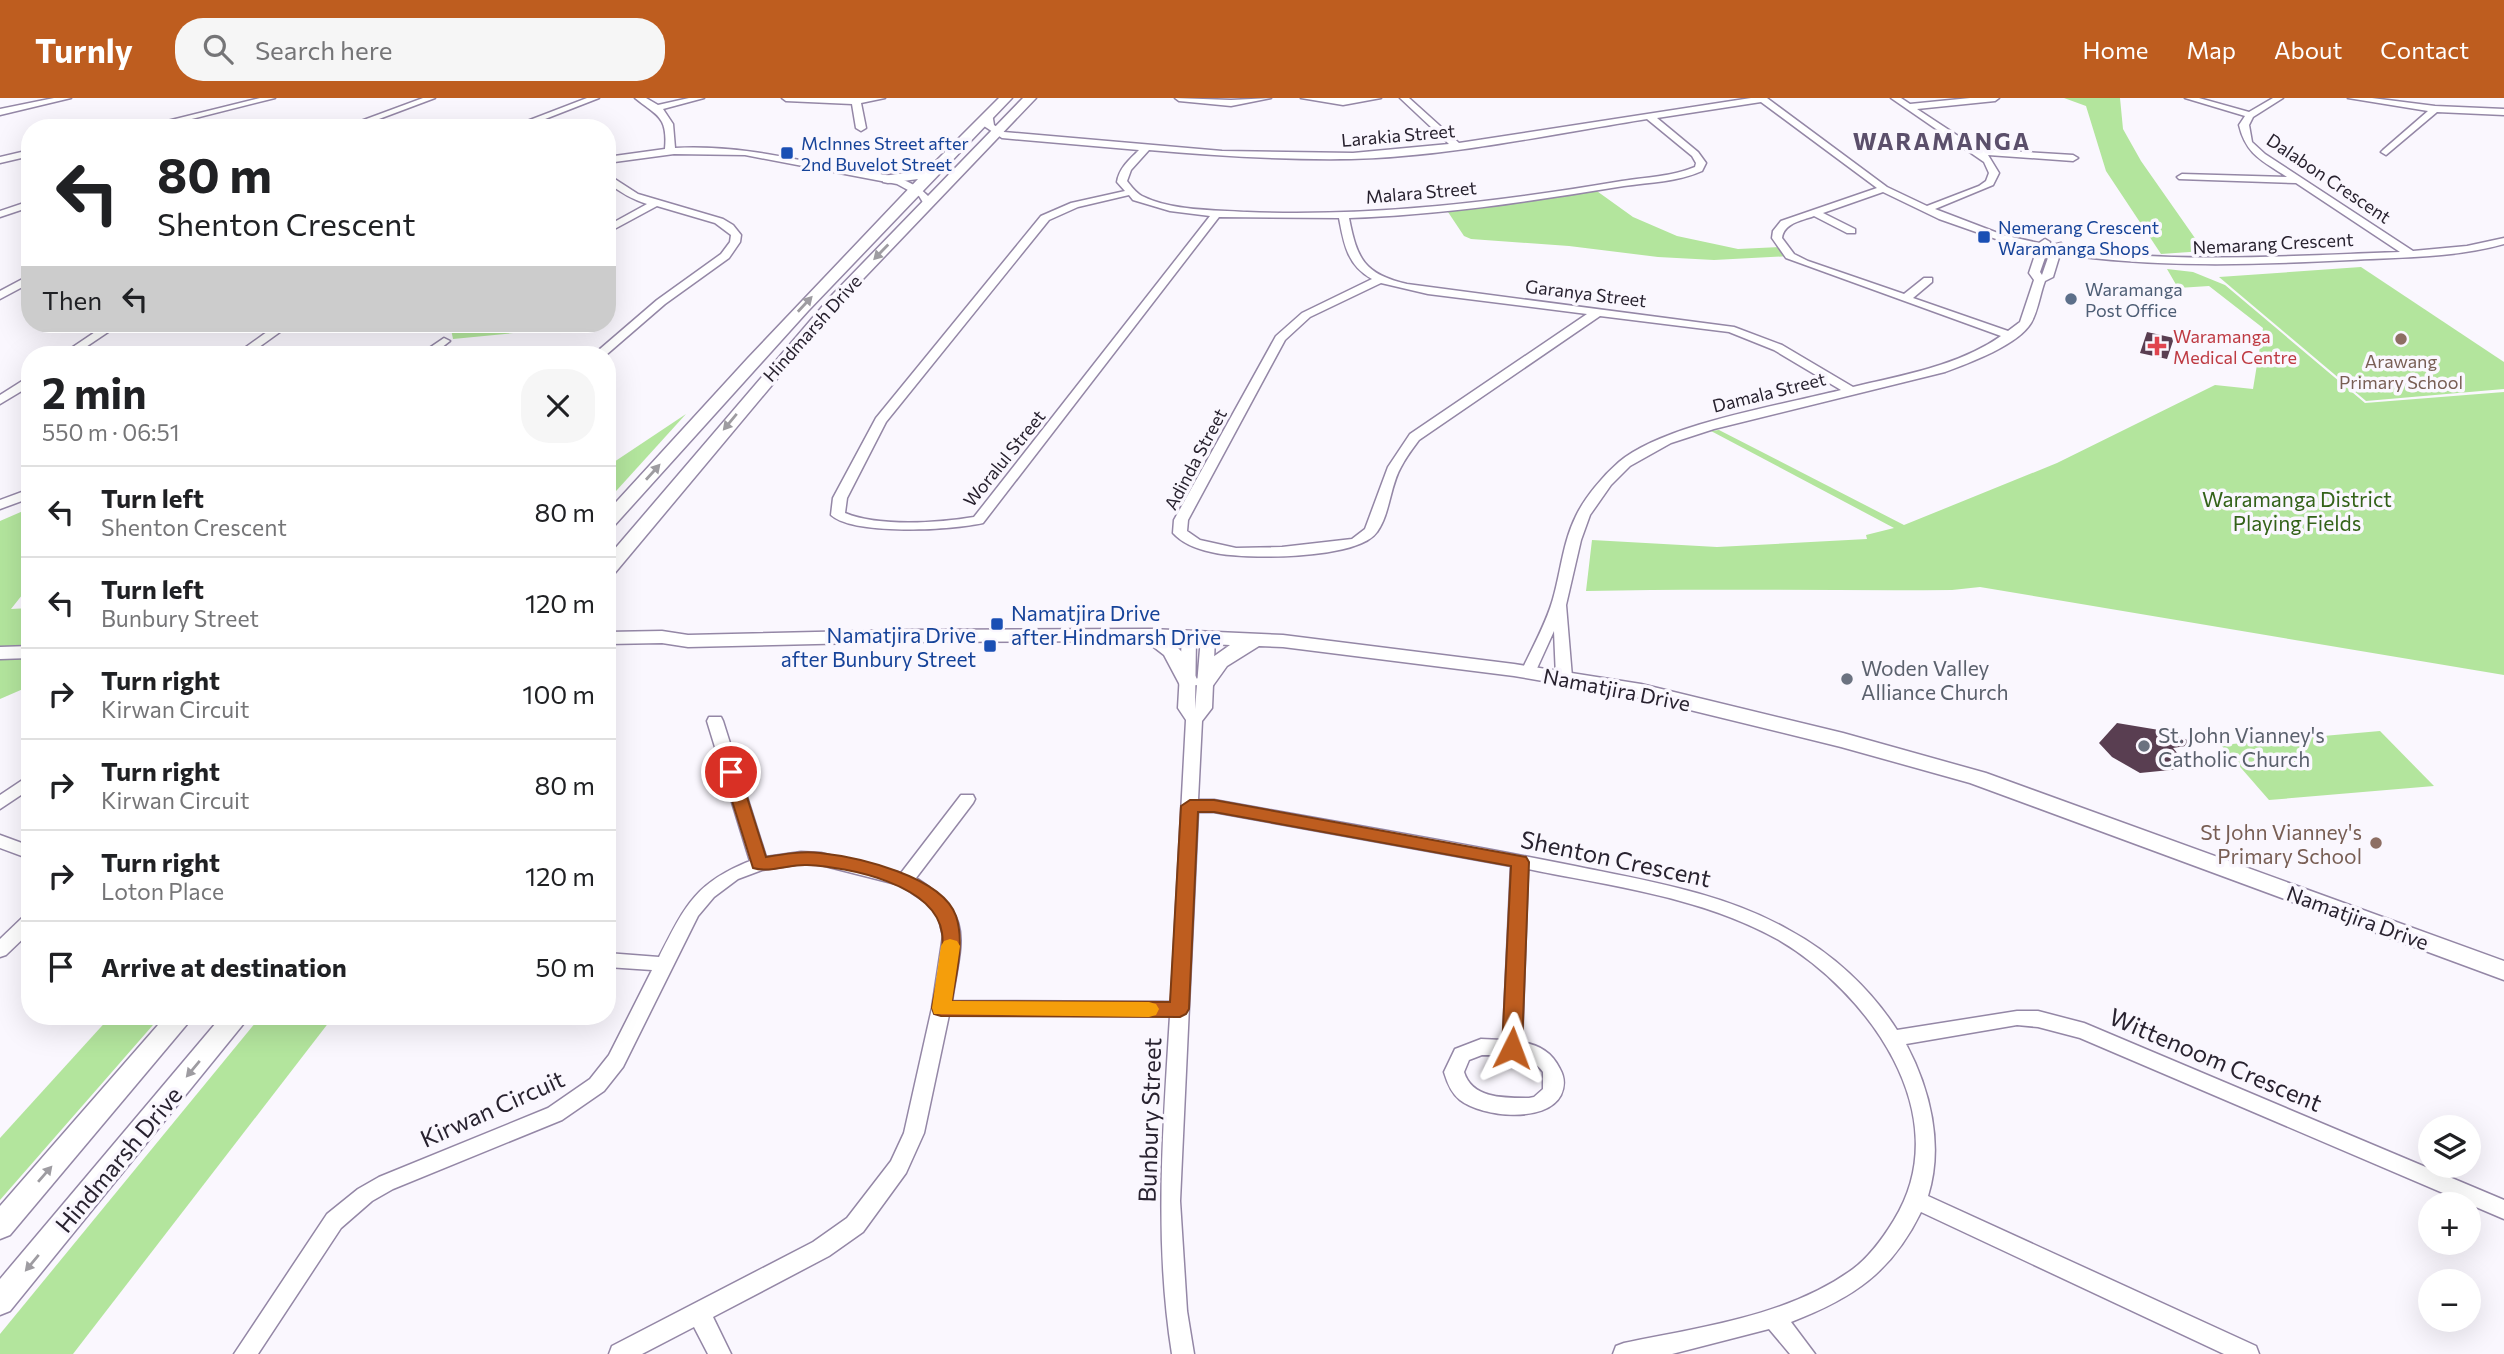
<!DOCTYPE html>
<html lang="en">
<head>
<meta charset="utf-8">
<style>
	:root { --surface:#fff; --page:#f6f6f6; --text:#202124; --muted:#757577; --line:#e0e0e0; --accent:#be5d1f }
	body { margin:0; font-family:Commissioner,sans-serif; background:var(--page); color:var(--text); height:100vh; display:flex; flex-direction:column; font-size:26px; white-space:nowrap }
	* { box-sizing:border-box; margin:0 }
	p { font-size:23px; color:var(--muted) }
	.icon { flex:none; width:38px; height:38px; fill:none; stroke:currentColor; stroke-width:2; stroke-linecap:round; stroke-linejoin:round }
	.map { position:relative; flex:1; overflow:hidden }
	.panel { position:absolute; left:21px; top:248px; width:595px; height:679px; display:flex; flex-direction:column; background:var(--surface); border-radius:28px; box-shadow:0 7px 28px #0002 }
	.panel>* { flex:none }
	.banner { position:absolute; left:21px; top:21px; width:595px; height:214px; border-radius:28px; box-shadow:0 7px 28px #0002; background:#fff; color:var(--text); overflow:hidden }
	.fabs { position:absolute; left:2418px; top:1017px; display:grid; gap:14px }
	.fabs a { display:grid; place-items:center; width:63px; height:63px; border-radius:50%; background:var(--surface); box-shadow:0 7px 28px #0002; font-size:35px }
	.pin { position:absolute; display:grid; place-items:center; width:60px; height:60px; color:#fff; margin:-30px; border:4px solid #fff; border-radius:50%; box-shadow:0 2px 7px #0007 }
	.me { position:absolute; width:77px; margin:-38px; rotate:3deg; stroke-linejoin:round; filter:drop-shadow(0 0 5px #0008) }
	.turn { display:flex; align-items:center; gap:24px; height:147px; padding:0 21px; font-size:32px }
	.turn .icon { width:91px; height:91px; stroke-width:2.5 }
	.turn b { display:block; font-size:49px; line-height:60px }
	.then { display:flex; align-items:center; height:66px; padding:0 21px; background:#0003; gap:14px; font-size:26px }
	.round { display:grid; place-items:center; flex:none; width:74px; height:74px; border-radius:28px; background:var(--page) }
	.head { display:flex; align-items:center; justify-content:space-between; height:119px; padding:0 21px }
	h1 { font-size:42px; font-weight:700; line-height:52px }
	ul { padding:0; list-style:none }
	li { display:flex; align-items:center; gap:21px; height:91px; padding:0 21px; border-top:2px solid var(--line) }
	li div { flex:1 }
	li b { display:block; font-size:26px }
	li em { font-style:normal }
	header { display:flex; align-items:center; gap:42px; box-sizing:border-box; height:98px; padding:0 35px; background:var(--accent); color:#fff }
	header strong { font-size:33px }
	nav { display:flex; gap:38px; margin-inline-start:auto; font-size:24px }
	.search { width:490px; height:63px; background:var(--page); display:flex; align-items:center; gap:18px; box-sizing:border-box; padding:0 24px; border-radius:28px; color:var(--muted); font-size:26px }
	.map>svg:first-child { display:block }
	.green { fill:#b3e59d }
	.building { fill:#593e51 }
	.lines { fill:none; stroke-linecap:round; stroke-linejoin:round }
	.minor-casing { stroke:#9487a6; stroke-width:3 }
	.major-casing { stroke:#9487a6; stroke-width:3 }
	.minor { fill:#fff; fill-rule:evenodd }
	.major { fill:#fff; fill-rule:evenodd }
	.oneway { fill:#9e9ca1 }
	.route { fill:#be5d1f; stroke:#7c3c14; stroke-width:2 }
	.slow { fill:#f59e0b }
	.transit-dot { fill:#1a4fb4; stroke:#faf7fe; stroke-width:2.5 }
	.service-dot { fill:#5c6f8a; stroke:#faf7fe; stroke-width:2.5 }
	.education-dot { fill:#8d6e63; stroke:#faf7fe; stroke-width:2.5 }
	.health-dot { fill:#e0444e; stroke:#faf7fe; stroke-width:2.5 }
	.worship-dot { fill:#6b7280; stroke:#faf7fe; stroke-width:2.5 }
	.labels { text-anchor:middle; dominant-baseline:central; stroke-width:7; stroke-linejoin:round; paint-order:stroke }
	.far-street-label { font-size:18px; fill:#28222f; stroke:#faf7fe }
	.far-transit-label { font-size:18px; fill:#164399; stroke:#faf7fe; text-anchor:start }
	.far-service-label { font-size:18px; fill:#4e5e75; stroke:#faf7fe; text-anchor:start }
	.far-health-label { font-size:18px; fill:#be3a42; stroke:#faf7fe; text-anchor:start }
	.far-education-label { font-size:18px; fill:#785e54; stroke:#faf7fe }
	.park-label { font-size:21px; fill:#336219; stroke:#faf7fe }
	.transit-label { font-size:21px; fill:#164399; stroke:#faf7fe; text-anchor:start }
	.worship-label { font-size:21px; fill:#5b616d; stroke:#faf7fe; text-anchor:start }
	.street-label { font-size:21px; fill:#28222f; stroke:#faf7fe }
	.education-label { font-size:21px; fill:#785e54; stroke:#faf7fe; text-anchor:end }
	.far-district-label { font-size:23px; font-weight:bold; letter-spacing:2px; fill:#5b4f6b; stroke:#faf7fe }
	.near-street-label { font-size:24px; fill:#28222f; stroke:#faf7fe }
</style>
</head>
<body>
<header>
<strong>Turnly</strong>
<div class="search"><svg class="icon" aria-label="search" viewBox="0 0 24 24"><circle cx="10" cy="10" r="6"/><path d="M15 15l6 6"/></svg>Search here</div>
<nav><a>Home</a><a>Map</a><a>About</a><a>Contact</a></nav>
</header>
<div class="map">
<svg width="2504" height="1256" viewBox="0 0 2504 1256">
	<rect width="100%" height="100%" fill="#faf7fe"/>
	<g class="green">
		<polygon points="2064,0 2120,0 2123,31 2141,63 2204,153 2161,156 2106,73 2086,8"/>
		<polygon points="1594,91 1633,119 1677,138 1738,151 1782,149 1790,158 1714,162 1658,159 1569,148 1471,141 1464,138 1446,111"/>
		<polygon points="2361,169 2504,264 2504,291 2366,303 2219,179"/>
		<path d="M2167 171 2193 174 2225 187 2365 305 2504 294V577L1980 489 1952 492C1830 493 1708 490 1586 493L1592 442 1717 449 1867 441 1866 437 1894 430 1711 333 1719 332 1904 427 2057 365 2215 287 2253 291 2263 230 2209 188 2178 190Z"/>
		<polygon points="450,226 606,226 453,241"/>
		<polygon points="686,316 607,403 607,371 614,364"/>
		<polygon points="30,410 30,487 11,511 30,510 30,588 0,601 0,423"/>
		<polygon points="2380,633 2434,688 2269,702 2221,647"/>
		<polygon points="110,919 160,919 0,1102 0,1040"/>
		<polygon points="260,919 333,919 73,1256 0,1256 0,1236"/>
	</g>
	<g class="building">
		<polygon points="2147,234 2174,240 2167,261 2140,255"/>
		<polygon points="2117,625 2165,633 2198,646 2173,650 2190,670 2140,675 2112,659 2099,645"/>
	</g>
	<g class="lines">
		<defs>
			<g id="minor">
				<polygon points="54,0 71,0 0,17 0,11"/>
				<polygon points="260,0 275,0 156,30 139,30"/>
				<polygon points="423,0 435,0 355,30 342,30"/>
				<polygon points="587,0 599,0 522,30 509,30"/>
				<path d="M635 0H646L658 7 689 0H704L663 11 673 26 675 50C731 47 781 58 835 69 868 76 911 73 933 104L924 106 919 98 897 86 745 57 674 56 607 65V59L665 51C668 18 657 18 635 0Z"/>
				<polygon points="782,0 885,0 861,5 866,30 861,33 856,30 852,6 786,3"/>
				<polygon points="1175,0 1231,2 1271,0 1231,8 1179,3"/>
				<polygon points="1301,0 1381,0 1343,7"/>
				<path d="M1400 0H1409L1459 45 1751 0H1767L1887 89 1927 108 1979 88 1986 83 1989 75 1984 64 1891 0H1901L1910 6 1970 0H1999L1995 3 1917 11 1978 51 2073 57 2078 60 2073 63 1988 57 1999 75 1993 87 1935 111 2003 137 2039 145 2045 141 2050 144 2049 148 2061 145V150C2175 166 2286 158 2400 154L2296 85 2179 81 2177 79 2182 76 2287 79C2263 63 2246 57 2239 27L2245 18 2185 0H2199L2249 14 2273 0H2283L2253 19 2249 27 2252 44 2265 56 2413 153 2467 148 2504 140V146C2454 160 2403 159 2351 162 2253 167 2157 170 2060 156L2053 179 2045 183C2040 196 2038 213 2031 225 2018 247 1969 265 1945 274L1714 331 1671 345 1630 368 1611 387 1590 417 1581 442 1566 507 1572 579 1564 584 1556 579 1554 533 1534 577H1524L1521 574C1532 550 1546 526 1553 501 1561 473 1563 444 1576 418 1585 399 1603 378 1619 364 1664 326 1782 307 1841 292L1774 252 1729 234 1600 218 1419 342C1413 350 1406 359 1401 369 1390 388 1390 416 1377 434 1358 462 1242 462 1211 454 1197 451 1183 446 1173 435L1174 422 1276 238 1302 215 1372 181C1347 167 1344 146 1339 120L1219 119 983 425C953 432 854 438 831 417L833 400 876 320 1041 118 1071 105 1125 93 1117 84C1119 70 1130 61 1139 52L1002 40 984 28 986 15H992L994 27 1004 34 1222 53 1353 55 1449 46ZM1761 4 1877 90 1781 123 1773 133 1772 140 1786 160 2001 238C1958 268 1903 277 1853 289L1782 247 1734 229 1407 186C1364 176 1357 161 1349 120 1442 117 1532 103 1624 88 1651 84 1677 84 1702 73L1706 65 1698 54 1657 20ZM1647 21 1692 58 1696 65 1695 69C1671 79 1646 79 1622 83 1498 104 1373 119 1247 114 1213 112 1173 113 1142 98 1136 95 1131 88 1127 83L1131 72 1149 52C1216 58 1284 62 1351 61 1447 59 1552 36 1647 21ZM1883 94 1939 121 1996 141 2037 151 2029 175 2034 182 2020 224 2008 233 1913 200 1932 184V180H1924L1904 196 1808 163 1794 156 1782 140C1784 125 1801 123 1814 118L1847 135H1855V131L1823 115ZM1129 97 1133 102 1170 113 1210 118 974 419C938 425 878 429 845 415L847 400 886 324 1049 122 1078 109ZM2047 154H2050L2042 177 2040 174ZM1381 185 1428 196 1587 216 1410 336 1388 369 1365 431 1352 441 1282 449 1236 450 1200 442 1187 433 1188 422 1285 242 1310 219Z"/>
				<polygon points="2348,0 2372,0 2435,8 2504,11 2504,17 2437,14 2386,57 2381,54 2383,52 2428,13"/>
				<polygon points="30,52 30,58 0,65 0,59"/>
				<path d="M607 76 638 96 723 121 733 127 741 137 740 144 729 160 665 206 606 257H593L657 202 721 156 730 144 731 137 715 125 657 108 607 135V128L647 106C631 101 620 94 607 84Z"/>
				<polygon points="30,103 30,109 0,119 0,113"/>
				<polygon points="30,177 30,185 0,201 0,193"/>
				<polygon points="107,226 120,226 74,257 61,257"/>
				<polygon points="278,226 291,226 248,257 235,257"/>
				<polygon points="444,240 450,243 432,257 419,257"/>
				<polygon points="30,278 30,288 0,306 0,297"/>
				<polygon points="30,391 30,400 0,411 0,402"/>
				<path d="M1189 534 1196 539 1195 611 1201 539 1208 534 1215 539 1212 610 1202 623 1198 702H1214C1335 724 1455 744 1575 768 1648 783 1724 795 1789 832 1832 855 1871 891 1897 932L2017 913H2038L2084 925 2504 1102V1121L2080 940 2038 929 2017 927 1906 946C1930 991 1944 1047 1928 1098L2256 1248 2259 1256H2224L1921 1114C1891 1175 1853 1200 1791 1224L1815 1256H1790L1769 1231 1672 1256H1613L1616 1248 1624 1245C1701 1229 1789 1218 1853 1171 1870 1158 1883 1140 1894 1122 1959 1017 1867 893 1777 841 1702 799 1611 788 1528 771L1522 944C1539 947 1552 954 1560 971 1565 980 1565 988 1561 997 1546 1026 1482 1019 1460 1002 1451 995 1447 984 1444 974L1455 951 1481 941 1503 942 1511 768 1214 714H1198L1180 1103 1187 1213 1194 1256H1172C1154 1144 1163 1031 1170 918L949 917 924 1035 906 1075 863 1134 829 1158 713 1219 731 1256H708L694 1229 642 1256H609L612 1248 813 1144 847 1120 891 1063 904 1035 932 910 943 838 938 817 927 805 900 787 821 767 801 766 762 772 738 781 714 799 698 818 623 969 604 993 562 1022 393 1091 372 1103 341 1130 258 1256H234L327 1116 358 1091 379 1079 548 1010 590 981 609 957 652 872 607 869V855L659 859C685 808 695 785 750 763L707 623 709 619H721L723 623 766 759 801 754 821 755 901 775 961 697H973L975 701 973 705 916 780C976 819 961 841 952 903L1171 904 1186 622 1178 610 1182 539ZM1482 957C1505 958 1528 954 1543 974V991L1534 999 1529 1000C1505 1000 1472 1001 1464 974L1469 962Z"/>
				<polygon points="30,677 30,691 0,711 0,697"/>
				<polygon points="0,737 30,748 30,761 0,750"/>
				<polygon points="30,816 30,834 6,857 0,859 0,841 24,818"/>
			</g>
			<g id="major">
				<polygon points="999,0 1012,0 808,213 613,429 607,430 607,414 748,260 918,81 888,85 883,84 883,78 927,72"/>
				<polygon points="1023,0 1036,0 843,202 614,476 607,478 607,460 833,196"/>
				<path d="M1151 531 1283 537 1514 566 1641 586 1843 635 1986 675 2504 863V882L1970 685 1841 649 1641 600 1514 578 1283 549 1259 548 1227 568 1212 589 1205 590 1196 587 1188 590 1181 589 1164 557 1146 543 901 544 688 549 662 545 607 546V534L662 533 688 537 901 532ZM1172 544 1230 547 1213 559 1197 581 1182 554Z"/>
				<polygon points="30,548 30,560 0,561 0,549"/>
				<polygon points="165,919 193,919 10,1137 0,1141 0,1108"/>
				<polygon points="221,919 249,919 10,1213 0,1217 0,1181"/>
			</g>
		</defs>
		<use href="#minor" class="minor-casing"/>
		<use href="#major" class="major-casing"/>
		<use href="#minor" class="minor"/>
		<use href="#major" class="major"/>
	</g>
	<defs><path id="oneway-solid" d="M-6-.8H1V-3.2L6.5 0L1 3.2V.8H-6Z" transform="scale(1.75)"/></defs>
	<g class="oneway">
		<use href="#oneway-solid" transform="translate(881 154) rotate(134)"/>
		<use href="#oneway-solid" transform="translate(805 206) rotate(-47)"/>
		<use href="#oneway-solid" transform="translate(730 324) rotate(130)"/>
		<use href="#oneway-solid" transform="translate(653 374) rotate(-48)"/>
		<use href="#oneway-solid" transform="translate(193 971) rotate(130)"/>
		<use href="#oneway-solid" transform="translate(45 1076) rotate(-49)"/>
		<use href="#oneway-solid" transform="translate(32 1165) rotate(130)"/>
	</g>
	<path class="route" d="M731 669 739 674 766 759C784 756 802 753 820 755 857 759 942 778 956 818 965 845 956 875 952 903L1170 904 1181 708 1190 702H1214L1526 759 1529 764 1522 950 1519 956 1512 958 1505 956 1502 950 1511 768 1214 714H1198L1189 911 1186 916 1180 919 941 918 934 916 932 910C935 890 945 855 942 835 935 786 848 769 807 767 790 766 770 775 753 770L723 674Z"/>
	<polygon class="slow" points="950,841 957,843 960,848 952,903 1149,904 1156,906 1159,911 1156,917 1149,919 934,916 932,910 941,848 944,843"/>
	<g class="transit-dot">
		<rect x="780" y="48" width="14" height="14" rx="3.5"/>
		<rect x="1977" y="132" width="14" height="14" rx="3.5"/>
		<rect x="990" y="519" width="14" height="14" rx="3.5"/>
		<rect x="983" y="541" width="14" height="14" rx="3.5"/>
	</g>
	<circle class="service-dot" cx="2071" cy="201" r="7"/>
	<g class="education-dot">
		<circle cx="2401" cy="241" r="7"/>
		<circle cx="2376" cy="745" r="7"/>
	</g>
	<path class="health-dot" d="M2153.5 237.5h7v7h7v7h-7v7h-7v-7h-7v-7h7z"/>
	<g class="worship-dot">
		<circle cx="1847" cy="581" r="7"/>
		<circle cx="2144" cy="648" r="7"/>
	</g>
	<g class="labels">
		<g class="far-street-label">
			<text transform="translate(1398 37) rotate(-5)">Larakia Street</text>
			<text transform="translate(2329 80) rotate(34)">Dalabon Crescent</text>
			<text transform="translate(1421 94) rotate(-5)">Malara Street</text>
			<text transform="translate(2273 145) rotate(-3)">Nemarang Crescent</text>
			<text transform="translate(1586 195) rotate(7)">Garanya Street</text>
			<text transform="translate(812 230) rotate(-48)">Hindmarsh Drive</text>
			<text transform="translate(1769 294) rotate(-14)">Damala Street</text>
			<text transform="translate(1004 360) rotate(-51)">Woralul Street</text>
			<text transform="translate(1195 361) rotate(-62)">Adinda Street</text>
		</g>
		<g class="far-transit-label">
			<text x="801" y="45">McInnes Street after<tspan x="801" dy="21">2nd Buvelot Street</tspan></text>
			<text x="1998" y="129">Nemerang Crescent<tspan x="1998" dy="21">Waramanga Shops</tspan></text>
		</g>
		<g class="far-service-label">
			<text x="2085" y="191">Waramanga<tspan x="2085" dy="21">Post Office</tspan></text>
		</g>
		<g class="far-health-label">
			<text x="2173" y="238">Waramanga<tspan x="2173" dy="21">Medical Centre</tspan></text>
		</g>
		<g class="far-education-label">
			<text x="2401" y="263">Arawang<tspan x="2401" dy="21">Primary School</tspan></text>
		</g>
		<g class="park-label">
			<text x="2297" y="400">Waramanga District<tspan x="2297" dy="24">Playing Fields</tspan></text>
		</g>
		<g class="transit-label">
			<text x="1011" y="514">Namatjira Drive<tspan x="1011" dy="24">after Hindmarsh Drive</tspan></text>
			<text x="976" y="536" text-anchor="end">Namatjira Drive<tspan x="976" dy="24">after Bunbury Street</tspan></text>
		</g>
		<g class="worship-label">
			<text x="1861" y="569">Woden Valley<tspan x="1861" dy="24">Alliance Church</tspan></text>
			<text x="2158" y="636">St. John Vianney's<tspan x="2158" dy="24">Catholic Church</tspan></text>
		</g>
		<g class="street-label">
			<text transform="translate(1617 591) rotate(11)">Namatjira Drive</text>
			<text transform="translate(2358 819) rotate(20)">Namatjira Drive</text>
		</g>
		<g class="education-label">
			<text x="2362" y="733">St John Vianney's<tspan x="2362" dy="24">Primary School</tspan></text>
		</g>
		<g class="far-district-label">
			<text x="1942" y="43">WARAMANGA</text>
		</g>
		<g class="near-street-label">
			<text transform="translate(1616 760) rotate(12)">Shenton Crescent</text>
			<text transform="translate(2216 961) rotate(23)">Wittenoom Crescent</text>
			<text transform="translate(492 1010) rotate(-24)">Kirwan Circuit</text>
			<text transform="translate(1149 1022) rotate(-88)">Bunbury Street</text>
			<text transform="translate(118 1061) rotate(-50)">Hindmarsh Drive</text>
		</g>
	</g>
</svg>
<div class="fabs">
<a><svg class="icon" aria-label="layers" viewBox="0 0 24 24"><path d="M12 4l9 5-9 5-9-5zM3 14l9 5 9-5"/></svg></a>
<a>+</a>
<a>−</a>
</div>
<div class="pin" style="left:731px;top:674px;background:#d93025"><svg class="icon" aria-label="arrive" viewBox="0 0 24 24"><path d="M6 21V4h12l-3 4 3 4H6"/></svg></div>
<svg class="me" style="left:1512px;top:950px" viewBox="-20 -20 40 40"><path d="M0-17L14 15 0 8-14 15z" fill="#be5d1f" stroke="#fff" stroke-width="4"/></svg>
<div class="banner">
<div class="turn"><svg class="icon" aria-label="left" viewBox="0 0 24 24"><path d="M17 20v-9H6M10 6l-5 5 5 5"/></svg><div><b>80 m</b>Shenton Crescent</div></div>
<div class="then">Then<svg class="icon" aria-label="left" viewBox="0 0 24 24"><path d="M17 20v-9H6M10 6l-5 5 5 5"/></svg></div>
</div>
<section class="panel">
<div class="head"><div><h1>2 min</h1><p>550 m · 06:51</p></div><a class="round"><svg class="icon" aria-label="close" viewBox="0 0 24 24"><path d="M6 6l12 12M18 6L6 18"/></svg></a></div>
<ul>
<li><svg class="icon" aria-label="left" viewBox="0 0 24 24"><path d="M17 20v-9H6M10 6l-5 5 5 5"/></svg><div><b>Turn left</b><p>Shenton Crescent</p></div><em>80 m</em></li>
<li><svg class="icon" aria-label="left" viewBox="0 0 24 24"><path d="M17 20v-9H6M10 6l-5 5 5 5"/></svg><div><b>Turn left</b><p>Bunbury Street</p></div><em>120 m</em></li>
<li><svg class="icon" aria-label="right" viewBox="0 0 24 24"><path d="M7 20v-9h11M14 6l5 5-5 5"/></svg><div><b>Turn right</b><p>Kirwan Circuit</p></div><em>100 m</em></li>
<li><svg class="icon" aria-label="right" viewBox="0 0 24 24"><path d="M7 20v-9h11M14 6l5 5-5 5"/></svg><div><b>Turn right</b><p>Kirwan Circuit</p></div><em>80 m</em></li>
<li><svg class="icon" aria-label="right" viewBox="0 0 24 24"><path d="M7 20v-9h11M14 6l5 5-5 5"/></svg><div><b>Turn right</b><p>Loton Place</p></div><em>120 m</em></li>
<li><svg class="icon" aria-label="arrive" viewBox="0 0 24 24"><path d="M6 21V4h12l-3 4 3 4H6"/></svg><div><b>Arrive at destination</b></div><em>50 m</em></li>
</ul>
</section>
</div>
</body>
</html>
